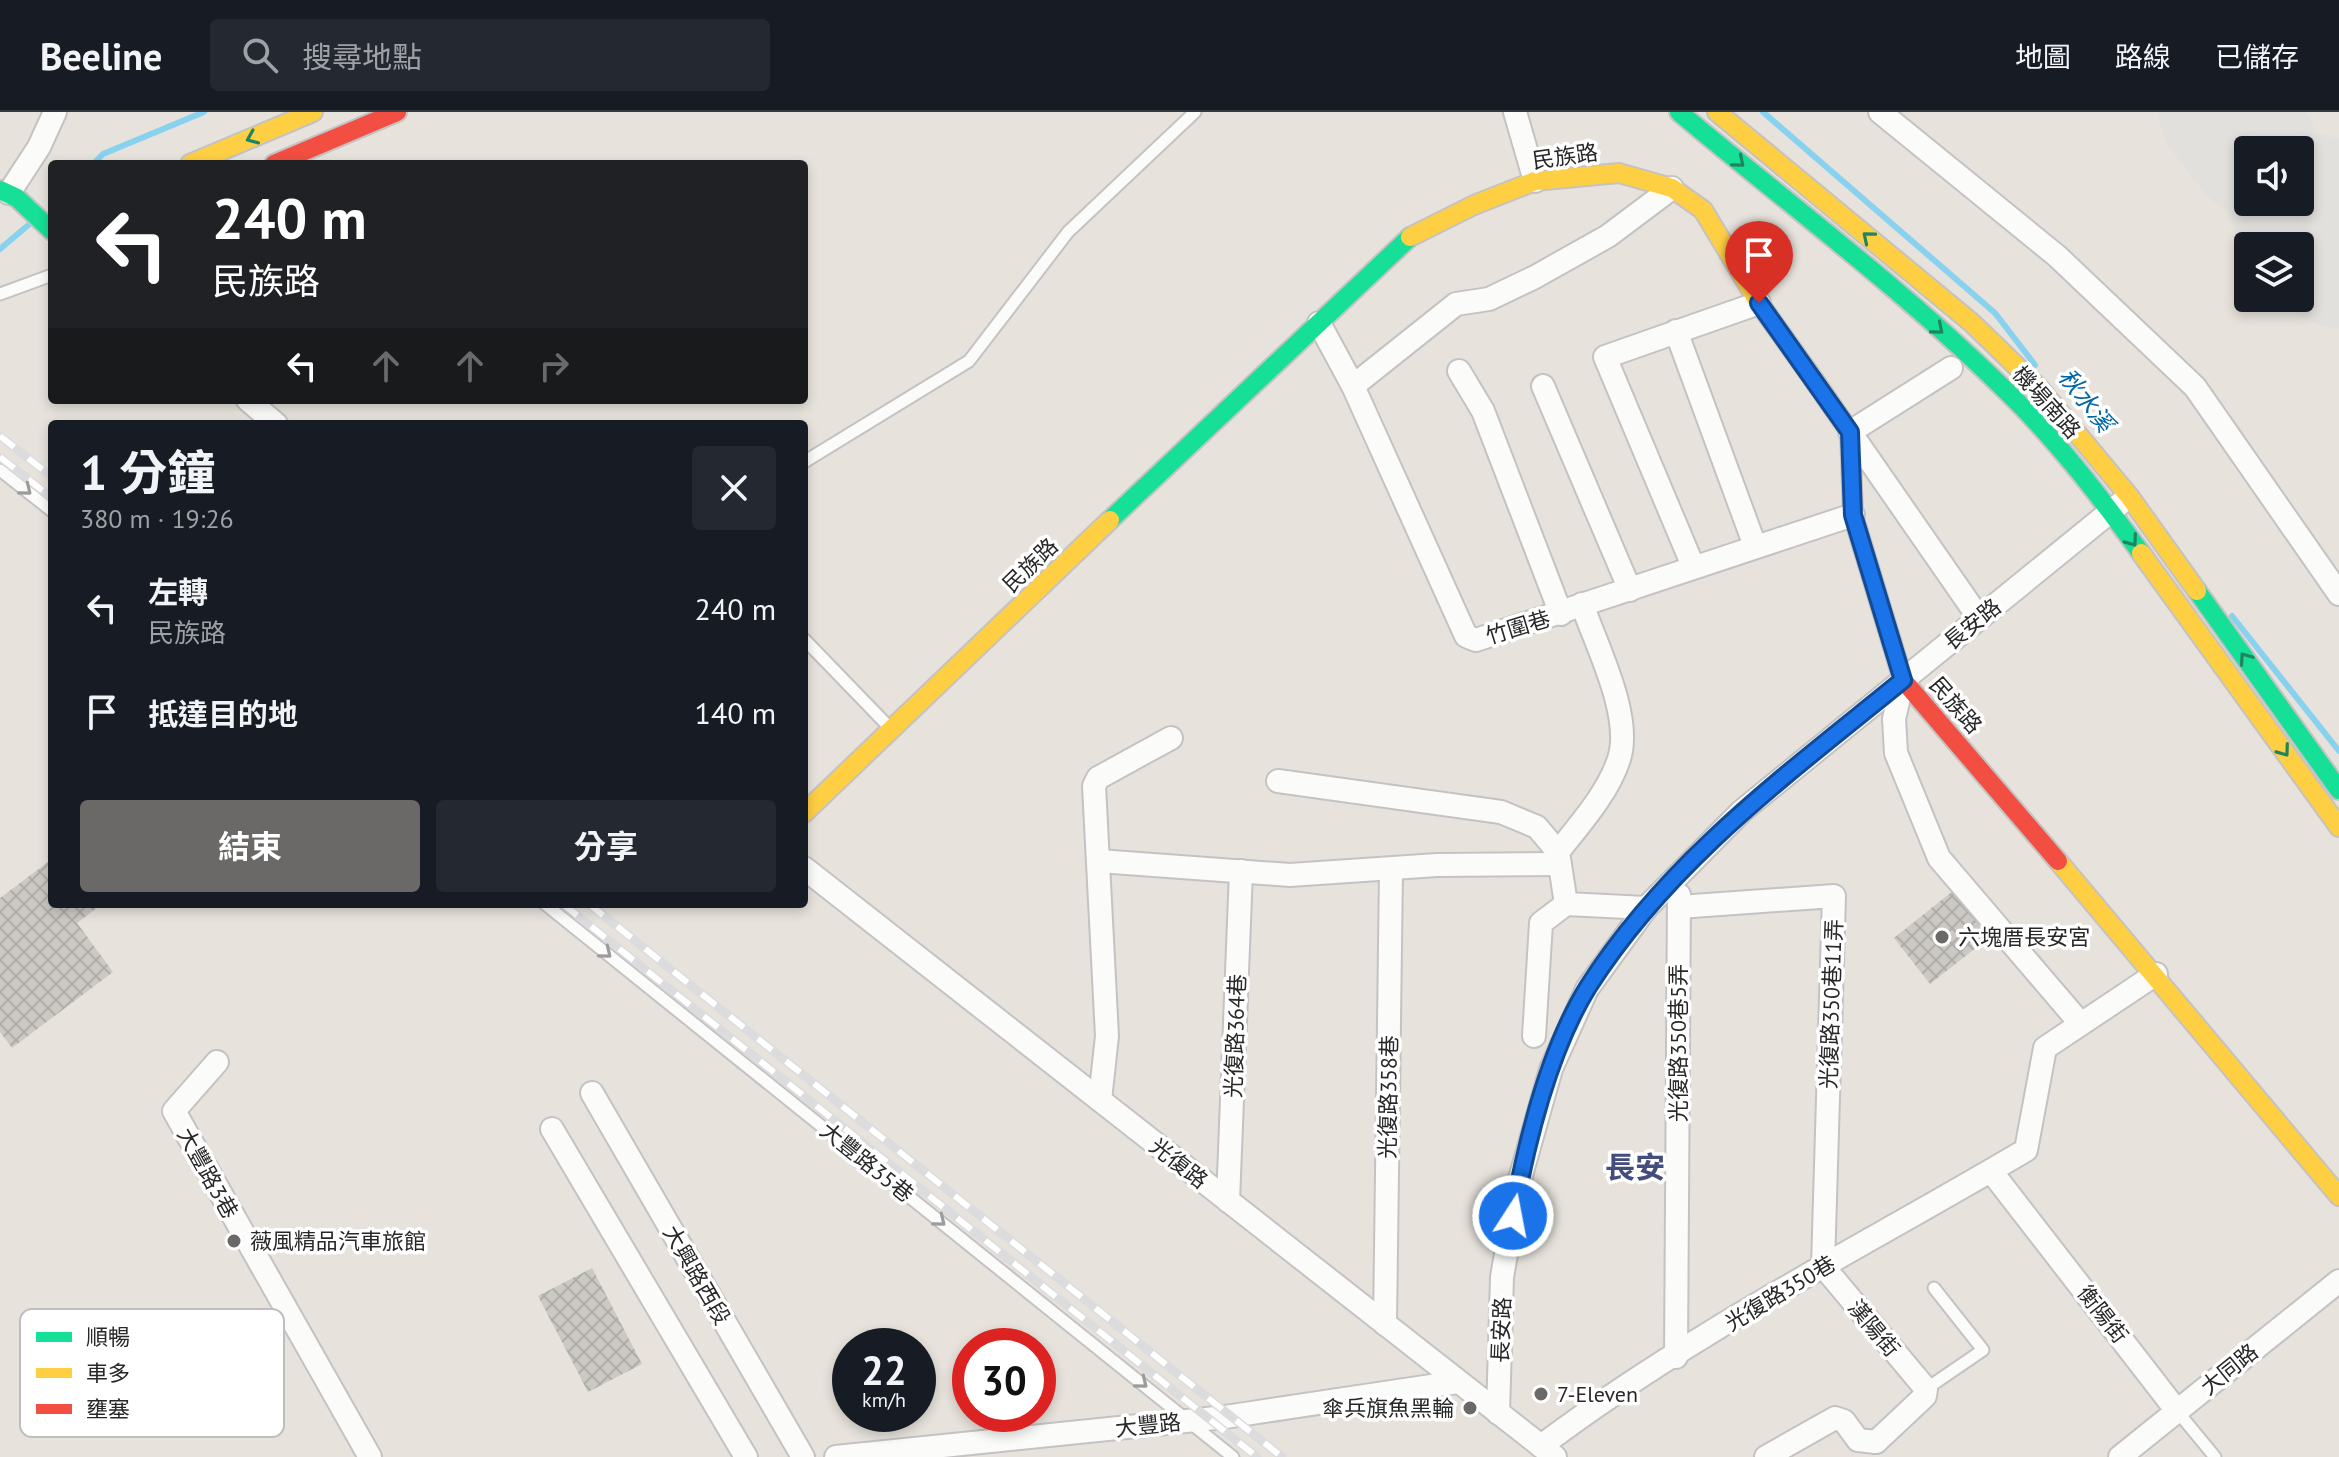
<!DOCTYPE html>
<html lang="zh-TW">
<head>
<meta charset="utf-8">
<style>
	:root { --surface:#171b24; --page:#242831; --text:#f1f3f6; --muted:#9ea1a6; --line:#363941; --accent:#6b6967 }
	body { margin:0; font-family:"PT Sans","Noto Sans TC",sans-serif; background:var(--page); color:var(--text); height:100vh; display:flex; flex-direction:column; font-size:30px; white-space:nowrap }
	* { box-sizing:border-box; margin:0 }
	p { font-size:26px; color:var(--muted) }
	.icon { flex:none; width:44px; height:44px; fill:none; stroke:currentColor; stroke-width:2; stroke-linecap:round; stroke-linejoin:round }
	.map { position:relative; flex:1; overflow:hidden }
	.details { position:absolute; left:48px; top:308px; width:760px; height:488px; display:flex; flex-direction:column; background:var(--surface); border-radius:8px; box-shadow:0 4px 12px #0003 }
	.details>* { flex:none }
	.top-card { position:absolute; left:48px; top:48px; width:760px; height:244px; border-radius:8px; box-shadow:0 4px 12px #0003; background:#202124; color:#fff; overflow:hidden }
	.fabs { position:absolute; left:2234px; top:24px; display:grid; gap:16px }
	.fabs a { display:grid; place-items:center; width:80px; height:80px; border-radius:8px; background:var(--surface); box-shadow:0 4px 12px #0003; font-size:40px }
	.speed { position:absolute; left:832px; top:1216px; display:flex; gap:16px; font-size:40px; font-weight:700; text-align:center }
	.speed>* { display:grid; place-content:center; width:104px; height:104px; border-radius:50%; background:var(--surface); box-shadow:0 4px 12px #0003; line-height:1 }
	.speed small { font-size:20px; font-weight:400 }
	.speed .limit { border:12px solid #d22; background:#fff; color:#111 }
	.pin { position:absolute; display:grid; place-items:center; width:68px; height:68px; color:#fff; margin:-82px -34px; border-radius:50% 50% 50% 0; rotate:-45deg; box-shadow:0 0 8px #0007 }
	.pin .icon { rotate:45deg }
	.me { position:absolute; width:88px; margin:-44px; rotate:11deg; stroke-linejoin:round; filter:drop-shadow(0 0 6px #0008) }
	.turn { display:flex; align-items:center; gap:28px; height:168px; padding:0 32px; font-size:36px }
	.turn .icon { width:104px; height:104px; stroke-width:2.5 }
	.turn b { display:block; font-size:56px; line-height:68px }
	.lanes { display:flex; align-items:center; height:76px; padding:0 32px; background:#0003; justify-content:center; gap:40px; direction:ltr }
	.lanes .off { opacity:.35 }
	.round { display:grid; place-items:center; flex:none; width:84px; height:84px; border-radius:8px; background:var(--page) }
	.headline { display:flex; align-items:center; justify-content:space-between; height:136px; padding:0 32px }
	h1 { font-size:48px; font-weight:700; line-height:60px }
	.cta { display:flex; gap:16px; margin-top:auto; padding:16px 32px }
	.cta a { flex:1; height:92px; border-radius:8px; background:var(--accent); color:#fff; font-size:32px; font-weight:700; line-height:92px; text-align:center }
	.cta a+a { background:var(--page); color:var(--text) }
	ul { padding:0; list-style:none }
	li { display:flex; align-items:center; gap:24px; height:104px; padding:0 32px }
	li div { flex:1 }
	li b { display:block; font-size:30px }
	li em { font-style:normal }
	header { display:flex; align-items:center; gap:48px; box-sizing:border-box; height:112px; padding:0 40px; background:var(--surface); border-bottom:2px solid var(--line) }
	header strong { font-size:38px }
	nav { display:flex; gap:44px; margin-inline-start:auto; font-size:28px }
	.search { width:560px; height:72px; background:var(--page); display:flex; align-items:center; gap:20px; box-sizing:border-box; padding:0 28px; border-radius:8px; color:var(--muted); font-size:30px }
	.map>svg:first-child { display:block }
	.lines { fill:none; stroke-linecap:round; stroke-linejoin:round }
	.stream { stroke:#88d2f0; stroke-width:6 }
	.taxiway { stroke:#e2e0dd; stroke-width:52 }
	.runway { stroke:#e2e0dd; stroke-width:130 }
	.building { fill:url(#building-cross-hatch) }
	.lane-casing { stroke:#c4c2c3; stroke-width:15 }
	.street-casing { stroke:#c4c2c3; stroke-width:26 }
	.fast-casing { stroke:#c4c2c3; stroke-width:22 }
	.slow-casing { stroke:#c4c2c3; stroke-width:22 }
	.jam-casing { stroke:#c4c2c3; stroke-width:22 }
	.lane { stroke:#fbfbfa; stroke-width:11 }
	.street { stroke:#fbfbfa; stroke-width:22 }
	.fast { stroke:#16e098; stroke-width:18 }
	.slow { stroke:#ffcf43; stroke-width:18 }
	.jam { stroke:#f24e42; stroke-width:18 }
	.rail-casing { stroke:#dcdcde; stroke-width:9 }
	.rail { stroke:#fff; stroke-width:6; stroke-dasharray:18; stroke-linecap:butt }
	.oneway { stroke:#1f8460 }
	.oneway2 { stroke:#9c9c9c }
	.route-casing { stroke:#114b97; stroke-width:20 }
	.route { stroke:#1a73e8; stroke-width:14 }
	.poi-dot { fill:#6b6967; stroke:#fff; stroke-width:3 }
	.labels { text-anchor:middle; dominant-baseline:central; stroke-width:7; stroke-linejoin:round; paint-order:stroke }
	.street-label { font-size:22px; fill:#282828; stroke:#fff }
	.poi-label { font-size:22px; fill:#282828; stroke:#fff; text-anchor:start }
	.water-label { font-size:24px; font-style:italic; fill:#0166a2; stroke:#fff }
	.district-label { font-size:30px; font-weight:bold; fill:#454d7c; stroke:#fff }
	.key { fill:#fff; stroke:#bebebe; stroke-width:2 }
	.key-label { font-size:22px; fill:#282828 }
</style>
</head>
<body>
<header>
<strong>Beeline</strong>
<div class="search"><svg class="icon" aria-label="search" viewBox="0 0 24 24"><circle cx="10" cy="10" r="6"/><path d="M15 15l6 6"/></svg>搜尋地點</div>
<nav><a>地圖</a><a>路線</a><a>已儲存</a></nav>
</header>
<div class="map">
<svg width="2339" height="1345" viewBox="0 0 2339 1345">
	<defs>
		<pattern id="building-cross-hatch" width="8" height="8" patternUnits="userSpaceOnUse" patternTransform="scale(2)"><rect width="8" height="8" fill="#ccc9c4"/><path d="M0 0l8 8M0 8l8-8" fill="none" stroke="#afada8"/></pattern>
	</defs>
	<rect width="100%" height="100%" fill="#e7e3dc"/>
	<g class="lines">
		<g class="stream">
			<polyline points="1763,0 1995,201 2035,253"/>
			<polyline points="93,52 103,42 204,0"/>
			<polyline points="0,137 32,110"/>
			<polyline points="2232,504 2339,639"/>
		</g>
		<g class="taxiway">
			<polyline points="2249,32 2274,38"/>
			<polyline points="2300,44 2339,53"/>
		</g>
		<g class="runway">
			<polyline points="2224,0 2253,38"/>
			<polyline points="2293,90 2339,151"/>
		</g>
	</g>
	<g class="building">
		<polygon points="52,747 52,792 102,792 77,811 113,860 12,936 0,920 0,786"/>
		<polygon points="1954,778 1991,824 1930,872 1894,826"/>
		<polygon points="592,1156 642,1252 588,1280 538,1184"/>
	</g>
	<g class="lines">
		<defs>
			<g id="lane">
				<polyline points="0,182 52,163"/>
				<polyline points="804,350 969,249 1068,120 1195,0"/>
				<polyline points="0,358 52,399"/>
				<polyline points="804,527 891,617"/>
				<polyline points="545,792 1233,1345"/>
				<polyline points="1926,1277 1983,1238 1934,1176"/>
				<polyline points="2177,1299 2215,1345"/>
			</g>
			<g id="street">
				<polyline points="1515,0 1535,69"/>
				<polyline points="1880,0 2057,144 2195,275 2339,482"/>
				<polyline points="9,81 39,35 55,0"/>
				<polyline points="1319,211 1353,274 1466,524 1476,528 1853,403"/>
				<polyline points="1676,219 1755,434"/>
				<polyline points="1951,256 1850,320 1979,506"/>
				<polyline points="1459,259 1483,299 1561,502"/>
				<polyline points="1353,274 1456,192 1489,187 1535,165 1608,124 1672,76"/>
				<polyline points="1543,274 1630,478"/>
				<polyline points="248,288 276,312"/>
				<polyline points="1693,454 1605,245 1759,191"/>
				<polyline points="1903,568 1894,607 1896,641 1939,746 2080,911"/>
				<polyline points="1278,669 1501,700 1537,715 1558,740"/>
				<polyline points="1099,749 1290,763 1437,753 1559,752"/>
				<polyline points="804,756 1555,1345"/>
				<polyline points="1566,792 1646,796"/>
				<polyline points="1679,795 1834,784 1823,1154 1926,1277 1925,1284 1876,1330"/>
				<path d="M1534 924 1541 811 1566 792 1558 740C1580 712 1608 681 1619 647 1633 604 1596 533 1582 492"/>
				<polyline points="217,950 174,999 370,1345"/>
				<polyline points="592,981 803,1345"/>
				<polyline points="1100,988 1107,924 1094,674 1098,666 1171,626"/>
				<polyline points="552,1017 746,1345"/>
				<polyline points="1991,1059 2177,1299"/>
				<polyline points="1228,1089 1241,759"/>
				<polyline points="1385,1212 1391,759"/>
				<polyline points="1676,1245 1679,783"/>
				<polyline points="1498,1301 1502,1165 1518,1074 1551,957 1587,877 1646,796 1742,699 2121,391"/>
				<path d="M1541 1334C1692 1220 1864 1134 2026 1038L2045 936 2156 862"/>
				<polyline points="836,1345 1225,1305 1458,1270"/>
				<polyline points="1766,1345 1835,1306 1844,1309 1858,1328 1876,1330"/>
				<polyline points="2120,1345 2339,1169"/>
			</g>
			<g id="fast">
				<path d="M1679 0C1786 90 1900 175 2000 273 2052 322 2099 383 2141 441"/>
				<polyline points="0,78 17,86 52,119"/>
				<polyline points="1110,408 1410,125"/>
				<polyline points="2197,479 2339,678"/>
			</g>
			<g id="slow">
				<polyline points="1717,0 1972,211 2040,277 2129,384 2197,479"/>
				<polyline points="190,52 313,0"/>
				<polyline points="1410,125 1474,93 1535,69 1619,61 1672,76 1703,98 1759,191 1816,271"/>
				<polyline points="2141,441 2339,715"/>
				<polyline points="804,701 1110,408"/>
				<polyline points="2058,749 2339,1084"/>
			</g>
			<g id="jam">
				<polyline points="274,52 397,0"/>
				<polyline points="1816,271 1850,320 1853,403 1903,568 2058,749"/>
			</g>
		</defs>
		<use href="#lane" class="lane-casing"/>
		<use href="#street" class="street-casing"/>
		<use href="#fast" class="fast-casing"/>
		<use href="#slow" class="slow-casing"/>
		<use href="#jam" class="jam-casing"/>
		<use href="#lane" class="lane"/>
		<use href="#street" class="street"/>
		<use href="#fast" class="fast"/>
		<use href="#slow" class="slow"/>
		<use href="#jam" class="jam"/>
		<defs>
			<g id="rail">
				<polyline points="0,324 52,365"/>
				<polyline points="0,345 52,386"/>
				<polyline points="563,792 1257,1345"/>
				<polyline points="589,792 1282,1345"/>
			</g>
		</defs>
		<use href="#rail" class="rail-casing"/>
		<use href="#rail" class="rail"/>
	</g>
	<defs><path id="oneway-chevron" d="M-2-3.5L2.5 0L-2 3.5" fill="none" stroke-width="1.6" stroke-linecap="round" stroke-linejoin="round" transform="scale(2)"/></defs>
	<g class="oneway">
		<use href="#oneway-chevron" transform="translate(252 26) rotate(157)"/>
		<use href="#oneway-chevron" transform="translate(1739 50) rotate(40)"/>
		<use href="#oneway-chevron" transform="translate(1868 125) rotate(-140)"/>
		<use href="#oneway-chevron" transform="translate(1938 217) rotate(40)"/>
		<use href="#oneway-chevron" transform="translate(2132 429) rotate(54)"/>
		<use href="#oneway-chevron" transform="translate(2245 546) rotate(-125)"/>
		<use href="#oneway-chevron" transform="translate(2284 639) rotate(54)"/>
	</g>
	<g class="oneway2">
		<use href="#oneway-chevron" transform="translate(26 378) rotate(39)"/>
		<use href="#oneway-chevron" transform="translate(606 841) rotate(39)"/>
		<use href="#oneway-chevron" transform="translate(940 1109) rotate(39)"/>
		<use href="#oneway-chevron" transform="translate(1142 1271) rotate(39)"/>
	</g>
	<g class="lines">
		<defs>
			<path id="route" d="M1513 1104C1526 1032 1549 938 1588 875 1668 749 1789 661 1903 568L1853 403 1850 320 1759 191"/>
		</defs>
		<use href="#route" class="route-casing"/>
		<use href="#route" class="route"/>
	</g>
	<g class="poi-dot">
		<circle cx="1942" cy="825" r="8"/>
		<circle cx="234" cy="1129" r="8"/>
		<circle cx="1541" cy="1282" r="8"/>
		<circle cx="1470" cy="1296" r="8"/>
	</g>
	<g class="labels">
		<g class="street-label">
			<text transform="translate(1565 44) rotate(-8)">民族路</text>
			<text transform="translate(2047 290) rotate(48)">機場南路</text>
			<text transform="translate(1030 453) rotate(-44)">民族路</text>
			<text transform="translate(1972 512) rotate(-39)">長安路</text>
			<text transform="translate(1518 515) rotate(-17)">竹圍巷</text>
			<text transform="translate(1956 593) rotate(49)">民族路</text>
			<text transform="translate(1831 892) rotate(-88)">光復路350巷11弄</text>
			<text transform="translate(1235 924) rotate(-88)">光復路364巷</text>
			<text transform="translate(1678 931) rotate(-90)">光復路350巷5弄</text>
			<text transform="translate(1388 985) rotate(-89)">光復路358巷</text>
			<text transform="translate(867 1050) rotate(39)">大豐路35巷</text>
			<text transform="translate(1179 1051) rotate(38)">光復路</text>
			<text transform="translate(208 1061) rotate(61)">大豐路3巷</text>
			<text transform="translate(697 1163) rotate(60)">大興路西段</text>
			<text transform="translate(1780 1181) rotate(-31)">光復路350巷</text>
			<text transform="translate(2103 1202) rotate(52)">衡陽街</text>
			<text transform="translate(1874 1216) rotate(50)">漢陽街</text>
			<text transform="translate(1501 1218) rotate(-88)">長安路</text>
			<text transform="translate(2229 1257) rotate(-39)">大同路</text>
			<text transform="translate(1148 1313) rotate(-6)">大豐路</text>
		</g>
		<g class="poi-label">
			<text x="1958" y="825">六塊厝長安宮</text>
			<text x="250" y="1129">薇風精品汽車旅館</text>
			<text x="1557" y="1282">7-Eleven</text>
			<text x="1454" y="1296" text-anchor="end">傘兵旗魚黑輪</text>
		</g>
		<g class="water-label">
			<text transform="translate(2086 288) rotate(52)">秋水溪</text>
		</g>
		<g class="district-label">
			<text x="1635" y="1054">長安</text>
		</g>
	</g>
	<rect x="20" y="1197" width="264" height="128" rx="12" class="key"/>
	<rect x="36" y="1220" width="36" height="10" fill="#16e098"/>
	<rect x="36" y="1256" width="36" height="10" fill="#ffcf43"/>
	<rect x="36" y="1292" width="36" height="10" fill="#f24e42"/>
	<g class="key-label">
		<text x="86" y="1233">順暢</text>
		<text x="86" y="1269">車多</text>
		<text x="86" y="1305">壅塞</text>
	</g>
</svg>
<div class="fabs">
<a><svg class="icon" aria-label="sound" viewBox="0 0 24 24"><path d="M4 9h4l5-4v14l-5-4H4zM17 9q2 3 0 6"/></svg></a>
<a><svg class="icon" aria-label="layers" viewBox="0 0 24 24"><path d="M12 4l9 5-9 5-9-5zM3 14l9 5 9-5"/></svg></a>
</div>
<div class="speed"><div>22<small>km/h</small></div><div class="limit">30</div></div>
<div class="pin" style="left:1759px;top:191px;background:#d93025"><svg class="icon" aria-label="arrive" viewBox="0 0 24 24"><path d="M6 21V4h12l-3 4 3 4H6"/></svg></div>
<svg class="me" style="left:1513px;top:1104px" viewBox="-20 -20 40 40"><circle r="17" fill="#1a73e8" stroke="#fff" stroke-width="3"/><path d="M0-11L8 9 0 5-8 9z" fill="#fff"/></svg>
<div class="top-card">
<div class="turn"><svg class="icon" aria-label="left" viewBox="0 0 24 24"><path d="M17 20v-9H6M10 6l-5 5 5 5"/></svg><div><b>240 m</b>民族路</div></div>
<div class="lanes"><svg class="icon" aria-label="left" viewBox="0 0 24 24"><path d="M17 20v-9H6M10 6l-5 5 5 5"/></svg><svg class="icon off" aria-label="ahead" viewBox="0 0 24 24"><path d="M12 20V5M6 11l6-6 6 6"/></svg><svg class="icon off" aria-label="ahead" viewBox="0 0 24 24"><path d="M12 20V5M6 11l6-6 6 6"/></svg><svg class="icon off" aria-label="right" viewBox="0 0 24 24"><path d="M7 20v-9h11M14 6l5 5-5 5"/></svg></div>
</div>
<section class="details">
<div class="headline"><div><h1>1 分鐘</h1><p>380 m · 19:26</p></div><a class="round"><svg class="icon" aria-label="close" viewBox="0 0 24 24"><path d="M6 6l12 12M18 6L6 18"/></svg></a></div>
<ul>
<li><svg class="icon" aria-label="left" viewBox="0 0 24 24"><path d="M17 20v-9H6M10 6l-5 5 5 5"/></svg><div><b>左轉</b><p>民族路</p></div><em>240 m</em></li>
<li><svg class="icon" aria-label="arrive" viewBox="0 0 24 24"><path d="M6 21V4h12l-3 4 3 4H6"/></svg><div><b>抵達目的地</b></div><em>140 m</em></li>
</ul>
<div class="cta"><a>結束</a><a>分享</a></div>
</section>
</div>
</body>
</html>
